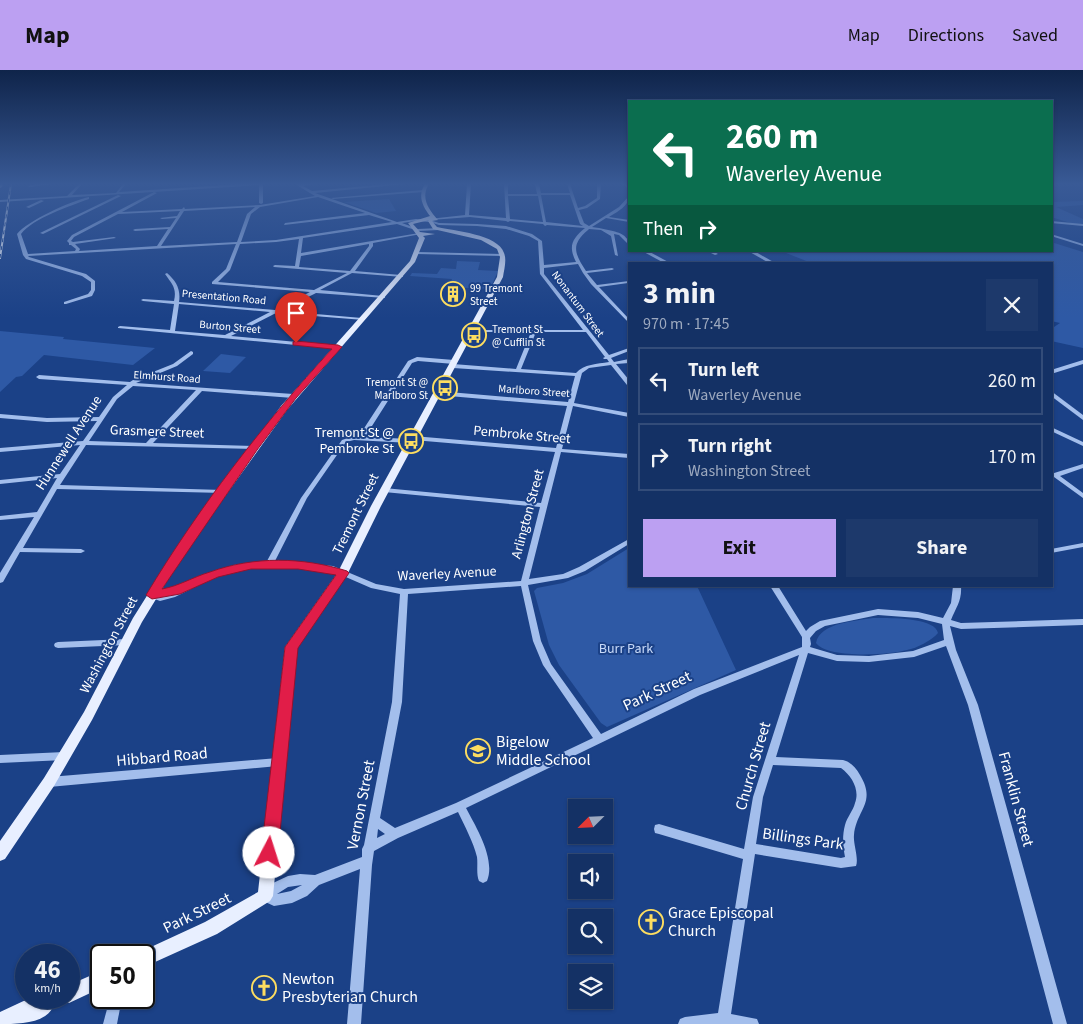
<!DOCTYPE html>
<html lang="en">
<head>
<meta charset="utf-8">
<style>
	:root { --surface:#143165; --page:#1d396b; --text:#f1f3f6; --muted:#9da9bf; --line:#334c79; --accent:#bca0f2 }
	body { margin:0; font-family:"Source Sans 3",sans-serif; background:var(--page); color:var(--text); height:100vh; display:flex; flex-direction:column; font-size:19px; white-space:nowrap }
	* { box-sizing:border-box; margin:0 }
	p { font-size:16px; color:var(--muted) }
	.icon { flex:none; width:28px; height:28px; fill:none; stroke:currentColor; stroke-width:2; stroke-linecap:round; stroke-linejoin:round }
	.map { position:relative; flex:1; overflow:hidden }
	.panel { position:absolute; left:628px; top:192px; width:425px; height:325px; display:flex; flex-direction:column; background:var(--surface); border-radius:0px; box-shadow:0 1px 4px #0004,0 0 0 1px var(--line) }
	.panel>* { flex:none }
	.guide { position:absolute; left:628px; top:30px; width:425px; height:152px; border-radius:0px; box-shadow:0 1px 4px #0004,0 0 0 1px var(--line); background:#0b6e4f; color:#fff; overflow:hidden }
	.needle { width:32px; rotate:246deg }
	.controls { position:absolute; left:568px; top:729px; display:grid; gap:10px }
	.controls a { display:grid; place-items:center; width:45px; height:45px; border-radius:0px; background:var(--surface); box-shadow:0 1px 4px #0004,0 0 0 1px var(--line); font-size:25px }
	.speed { position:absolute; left:15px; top:874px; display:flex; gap:10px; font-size:25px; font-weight:700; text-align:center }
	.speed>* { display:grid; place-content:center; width:65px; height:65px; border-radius:50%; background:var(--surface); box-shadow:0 1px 4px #0004,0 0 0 1px var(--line); line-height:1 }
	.speed small { font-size:12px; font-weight:400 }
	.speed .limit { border:2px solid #111; border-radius:8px; background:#fff; color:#111 }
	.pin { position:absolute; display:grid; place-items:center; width:42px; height:42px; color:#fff; margin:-51px -21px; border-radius:50% 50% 50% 0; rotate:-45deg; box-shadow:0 0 5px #0007 }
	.pin .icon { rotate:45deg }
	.me { position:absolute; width:55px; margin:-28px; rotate:5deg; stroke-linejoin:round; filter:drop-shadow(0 0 4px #0008) }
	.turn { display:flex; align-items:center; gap:18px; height:105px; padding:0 15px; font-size:22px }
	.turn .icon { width:65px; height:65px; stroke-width:2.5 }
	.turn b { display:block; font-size:35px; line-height:42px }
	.then { display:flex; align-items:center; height:48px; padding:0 15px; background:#0003; gap:10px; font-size:19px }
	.round { display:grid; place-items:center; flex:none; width:52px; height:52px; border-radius:0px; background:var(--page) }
	.summary { display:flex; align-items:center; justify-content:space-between; height:85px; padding:0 15px }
	h1 { font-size:30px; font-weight:700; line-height:38px }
	.cta { display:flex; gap:10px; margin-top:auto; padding:10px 15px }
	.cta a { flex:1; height:58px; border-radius:0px; background:var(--accent); color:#111; font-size:20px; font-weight:700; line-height:58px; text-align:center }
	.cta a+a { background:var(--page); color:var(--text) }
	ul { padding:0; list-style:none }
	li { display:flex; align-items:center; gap:15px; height:68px; margin:0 10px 8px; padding:0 5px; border:2px solid var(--line); border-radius:0px }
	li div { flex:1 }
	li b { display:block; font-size:19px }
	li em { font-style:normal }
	header { display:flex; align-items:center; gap:30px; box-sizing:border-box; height:70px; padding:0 25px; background:var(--accent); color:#111 }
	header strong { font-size:24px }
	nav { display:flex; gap:28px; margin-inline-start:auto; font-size:18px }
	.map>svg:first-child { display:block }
	.green { fill:#2e59a5 }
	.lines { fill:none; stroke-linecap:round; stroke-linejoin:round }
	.minor { fill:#a3beec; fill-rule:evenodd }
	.major { fill:#e8efff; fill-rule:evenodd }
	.highway { fill:#fff; fill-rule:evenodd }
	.rail-casing { stroke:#fff; stroke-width:2 }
	.rail { stroke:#1b4187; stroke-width:1; stroke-dasharray:4; stroke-linecap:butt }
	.route { fill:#e11d48; stroke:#92132f }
	.labels { text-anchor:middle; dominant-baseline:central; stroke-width:4; stroke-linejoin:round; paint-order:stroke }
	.far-poi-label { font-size:11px; fill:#fff; stroke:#1b4187; text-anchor:start }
	.far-street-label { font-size:11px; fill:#fff; stroke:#1b4187 }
	.street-label { font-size:14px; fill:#fff; stroke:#1b4187 }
	.poi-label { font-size:14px; fill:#fff; stroke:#1b4187; text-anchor:end }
	.park-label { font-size:14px; fill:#c8daf9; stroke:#1b4187 }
	.near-street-label { font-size:16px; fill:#fff; stroke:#1b4187 }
	.near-poi-label { font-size:16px; fill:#fff; stroke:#1b4187; text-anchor:start }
</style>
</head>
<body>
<header>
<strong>Map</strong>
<nav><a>Map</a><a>Directions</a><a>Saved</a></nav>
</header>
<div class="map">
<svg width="1083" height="954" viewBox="0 0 1083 954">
	<rect width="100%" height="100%" fill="#1b4187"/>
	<g class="green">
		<polygon points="389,129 396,141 376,143 344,132"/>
		<polygon points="1083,131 1083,135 1056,137 1083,149 1083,155 1074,154 1051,147 1051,132"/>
		<polygon points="1051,172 1083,182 1083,278 1051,271 1051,259 1060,253 1051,251 1051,194 814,194 781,181 1051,181"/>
		<polygon points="457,191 480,192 478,200 498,201 490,219 449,217 452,209 410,206 412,203 437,204 441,198 456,199"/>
		<polygon points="0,261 64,267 63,269 155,278 133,295 44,285 22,306 16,307 0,322"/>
		<polygon points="221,284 246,287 230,303 203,301"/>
		<polygon points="629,478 629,516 697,516 736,600 607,657 601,653 559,595 549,575 534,521 537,518 563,513 587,504"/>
		<path d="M873 548C888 548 935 547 938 563 931 571 917 578 907 580 889 585 828 589 816 573 820 552 857 551 873 548Z"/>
	</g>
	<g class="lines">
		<g class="minor">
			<polygon points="36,114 52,114 30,117 28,116"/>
			<polygon points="79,114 82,114 72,125 116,123 123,114 126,114 119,122 240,114 263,114 263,133 261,134 259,133 259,115 0,132 0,130 67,126"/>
			<path d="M295 114H315L303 116 312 121 387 114H405L315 123 397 152 416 149 430 150 439 153 477 154 506 156 532 164 542 171 544 195 576 192C568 176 572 169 585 158L547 155 545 156 543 154 510 151 508 152 506 151 470 147 431 150 429 149 465 145 467 114H471L469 145 506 148 504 114H508V124H537L535 114H539L541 123H570L567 114H570L578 138 585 136 597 128V114H601L600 129 587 138 579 140 584 153 589 156 619 137 629 126C629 136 617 142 609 147L629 150V152L606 148 592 157C599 158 618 161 623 165 625 166 627 169 629 171V175L619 165 614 164 618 186 615 185 611 166 601 160 589 159 588 160C570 175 575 184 586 201L612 198 614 199 612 200 587 203 597 215 629 211 628 213 599 217 629 249V253L591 214 583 203 578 194 544 198V204L609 285 629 278V281L611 288 614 292 629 289V293L616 294 629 310V316L627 315 611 295 589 298 582 303 574 333 629 343V347L573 336 562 379 629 384V388L561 382 529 509 563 504 579 497 629 469V474L585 501 568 508 528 515 541 571 551 594 601 664 694 619 802 577V567L770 516H778L806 561 810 557 820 551 878 539 918 542 943 548 951 533 953 516H961C962 531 956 537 951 550L961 553 1083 549V555L961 559 950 556 956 580 978 635 1067 954H1053L968 635 946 576 914 587 869 592 837 591 808 583 776 687 843 690C851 692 856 698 860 705 877 733 856 740 854 765 853 774 859 788 856 796L841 798 755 784 731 944 757 949 759 954H678L680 949 685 947 718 943 743 789 659 764 655 763 654 759 655 755 659 754 744 779 753 727 799 585 700 625 466 738C476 757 496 789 487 811L483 813 479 811C476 804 478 795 477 787 473 771 465 757 458 742L398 768 374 781 372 795 361 954H347L360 799 319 815 307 826 292 833 274 836 261 830 259 826 261 822 273 813 288 806 300 804 315 805 362 787V779L364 775 392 632 400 524 371 518 332 501 270 496 234 501 217 506 175 527 160 531 149 527 148 525 149 523 152 522 178 519 211 502 234 495 267 491 301 428 342 370 354 366H359L408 291 417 287 454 290 457 292 454 294 418 291 412 293 365 367 411 369V367L413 366 556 378 567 336 437 325 434 323 437 321 568 332 575 306 453 298 450 296 453 294 516 299 531 262H470V260H583L540 204 538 171 529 166 506 159 477 156 439 155 430 152 416 151 402 153 418 159 439 158 441 159 439 160 418 161 397 154 303 168 301 183 419 163 421 164 373 173V176L355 201 401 205H403V207L352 203 320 220 383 226H385V228L316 223 281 241 362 248 364 249V250L276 243 231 266 340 276V278L338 279 118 258V257L120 256 170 260 174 234 143 231 141 230 143 229 174 231C177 218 172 214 165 204L167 203C176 211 181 219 179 232L275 240 310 222 212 214V212L226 199 236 174 28 186 29 187 86 204 95 211V220L92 226 66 234H64V232L88 224 91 220V212L82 206 26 189 23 185 17 164C27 151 73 130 89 127V129C70 136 33 148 21 164L28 184 75 181 76 179 71 175H69V173L67 171 72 165 154 122 157 123 122 142 182 139 184 137 185 139 260 135 315 126ZM541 125H570L580 154 583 156 546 152ZM508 126H538L543 152 510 149ZM318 127 365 143 285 153 284 155 369 145 392 152 276 170 241 172 251 144 260 137ZM255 137 247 144 237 172 161 176 184 141ZM180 141 177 146 160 148 162 149 176 148 170 157 135 159 133 160 135 161 168 159 157 176 79 181 80 179 75 174 116 168 114 167 73 172 71 171 74 167 118 144ZM299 169 295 196 275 195 273 196 274 197 347 203 314 220 218 212 230 200 240 174 276 172ZM369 174V176L350 201 299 197 301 186ZM179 234 270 242 225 265 175 261ZM536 262H586L605 287 603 288 604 289H607L609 292C597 294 584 294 576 303L521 299ZM354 370 411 373 413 372V370L555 382 541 433 384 418 381 420 384 422 540 437 521 511 404 519 376 514 333 496 275 491 307 428 346 372ZM521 516 533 571 543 595 593 668 456 733 395 758 380 748 402 632 408 524ZM878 545 918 548 942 554 944 570 913 581 869 586 837 585 810 577 811 574 810 568 816 561 825 556ZM773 695 841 698C852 706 860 720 855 733 853 741 847 747 845 755 842 766 843 777 845 787L841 788 756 774 763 727ZM378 759 385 764 377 768ZM302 815 291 821 277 824 288 817Z"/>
			<polygon points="623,114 627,114 629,116 629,119"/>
			<polygon points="423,120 424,122 333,129 331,128"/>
			<polygon points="118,125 121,126 43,164 40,163"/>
			<polygon points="41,130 44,131 29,138 26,137"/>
			<polygon points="1051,151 1083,154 1083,156 1051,153"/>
			<polygon points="1051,164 1083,174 1083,176 1051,166"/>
			<polygon points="642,181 648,181 672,194 666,194"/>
			<polygon points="707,181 713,181 718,184 715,185"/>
			<polygon points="748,181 754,181 777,194 771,194"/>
			<polygon points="418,182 502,184 504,185 502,186 417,184 417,182"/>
			<polygon points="494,215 521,215 523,216 521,217 494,217"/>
			<path d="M191 281 193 282V284L177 296 136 313 293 324 296 326 293 328 202 321 153 373 253 376 255 377V379L86 375 60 415 222 420 224 421 225 422 224 423 57 419 23 478 81 479 85 481 81 483 20 482 3 512 0 513V503L34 447 0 450V446L37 442 57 408 0 414V410L60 404 80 375 0 382V378L83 371 97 351 47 352 0 348V344L47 348 99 347 113 327 127 315 39 309 36 307 39 305 130 312 133 310 173 294ZM133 316 196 320 146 373 89 371 117 329Z"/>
			<polygon points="1083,290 1083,294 1051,304 1051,300"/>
			<polygon points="1051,321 1083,345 1083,350 1051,326"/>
			<polygon points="1051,357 1083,372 1083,376 1051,361"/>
			<polygon points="1083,394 1083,398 1060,406 1083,423 1083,428 1054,407 1051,408 1051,404"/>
			<polygon points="1083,473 1083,477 1051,483 1051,479"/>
			<polygon points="126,569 129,570 130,572 129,574 126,575 58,578 55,577 54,575 55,573 58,572"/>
			<polygon points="64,682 68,683 69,686 68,689 64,690 0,693 0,685"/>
			<polygon points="278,688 282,689 283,692 282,695 278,696 49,717 45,715 44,712 45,709 49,707"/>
			<polygon points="110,928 122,928 117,954 103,954"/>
		</g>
		<g class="major">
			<path d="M425 114H429C420 128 429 140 438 150L432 151 437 157C454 161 498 164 504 183 507 190 504 200 503 207L381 436 348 503 297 578 273 826 270 831 217 864 144 897V885H137L138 883 205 852 258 822 285 577 338 502 371 436 497 207 500 187 497 179 481 170 433 159 428 151 429 150 413 154 420 162 435 164 423 166 425 168 415 192 287 340 183 485 142 552 92 650 54 716 5 789 0 791V771L44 708 84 642 133 548 175 481 281 336 410 191 419 168 408 153 430 146C423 137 417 126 425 114Z"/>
			<path d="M101 901V918L69 933 63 930 61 934 53 937C45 954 17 954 0 954V942L30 928H69V915Z"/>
		</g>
		<polygon class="highway" points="0,114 3,114 2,117 0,118"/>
		<defs>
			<polyline id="rail" points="0,188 11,114"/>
		</defs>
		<use href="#rail" class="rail-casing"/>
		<use href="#rail" class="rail"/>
	</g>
	<linearGradient id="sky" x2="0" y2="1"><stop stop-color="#0f244a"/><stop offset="0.46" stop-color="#395a96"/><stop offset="1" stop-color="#395a96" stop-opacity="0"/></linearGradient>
	<rect width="1083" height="248" fill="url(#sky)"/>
	<path class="route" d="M296 271 338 275 342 277 296 328 257 380 162 519C179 516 193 507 210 502 254 486 303 487 347 501L349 503 298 578 278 783 275 789 269 791 263 789 261 783 285 577 336 505 298 499H251L218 507 180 524 152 529 146 525C199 437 263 354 332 279L293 275V272Z"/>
	<defs>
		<symbol id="building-ring" viewBox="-11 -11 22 22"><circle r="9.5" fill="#1b4187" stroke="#fddd60" stroke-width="1.5"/><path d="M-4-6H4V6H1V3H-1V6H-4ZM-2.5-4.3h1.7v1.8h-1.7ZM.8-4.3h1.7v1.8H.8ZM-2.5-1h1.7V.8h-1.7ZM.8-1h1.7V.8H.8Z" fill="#fddd60"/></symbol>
		<symbol id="bus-ring" viewBox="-11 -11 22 22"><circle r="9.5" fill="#1b4187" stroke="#fddd60" stroke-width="1.5"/><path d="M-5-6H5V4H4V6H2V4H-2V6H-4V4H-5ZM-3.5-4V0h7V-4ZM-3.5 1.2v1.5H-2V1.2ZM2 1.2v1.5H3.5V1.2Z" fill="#fddd60"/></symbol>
		<symbol id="school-ring" viewBox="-11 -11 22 22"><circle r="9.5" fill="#1b4187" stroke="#fddd60" stroke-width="1.5"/><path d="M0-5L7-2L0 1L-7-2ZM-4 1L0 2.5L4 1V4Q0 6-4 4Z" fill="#fddd60"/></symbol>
		<symbol id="church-ring" viewBox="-11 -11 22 22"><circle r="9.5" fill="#1b4187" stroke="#fddd60" stroke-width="1.5"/><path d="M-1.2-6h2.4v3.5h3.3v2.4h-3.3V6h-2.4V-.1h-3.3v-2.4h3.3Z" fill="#fddd60"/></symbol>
	</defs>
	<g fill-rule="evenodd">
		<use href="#building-ring" x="439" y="210" width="28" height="28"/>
		<use href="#bus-ring" x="460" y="251" width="28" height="28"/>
		<use href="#bus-ring" x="431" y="304" width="28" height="28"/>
		<use href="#bus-ring" x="397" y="357" width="28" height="28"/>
		<use href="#school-ring" x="464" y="667" width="28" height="28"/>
		<use href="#church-ring" x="637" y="838" width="28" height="28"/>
		<use href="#church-ring" x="250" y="904" width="28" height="28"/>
	</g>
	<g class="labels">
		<g class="far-poi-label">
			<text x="470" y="218">99 Tremont<tspan x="470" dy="13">Street</tspan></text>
			<text x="492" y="259">Tremont St<tspan x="492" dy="13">@ Cufflin St</tspan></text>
			<text x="428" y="312" text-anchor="end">Tremont St @<tspan x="428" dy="13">Marlboro St</tspan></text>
		</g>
		<g class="far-street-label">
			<text transform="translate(224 227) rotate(5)">Presentation Road</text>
			<text transform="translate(578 234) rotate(53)">Nonantum Street</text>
			<text transform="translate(230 257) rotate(5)">Burton Street</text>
			<text transform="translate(167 307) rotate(4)">Elmhurst Road</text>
			<text transform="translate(534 321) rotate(4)">Marlboro Street</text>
		</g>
		<g class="street-label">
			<text transform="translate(157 362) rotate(2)">Grasmere Street</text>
			<text transform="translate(522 365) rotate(5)">Pembroke Street</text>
			<text transform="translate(69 373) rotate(-57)">Hunnewell Avenue</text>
			<text transform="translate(356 444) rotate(-64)">Tremont Street</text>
			<text transform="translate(528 444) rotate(-75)">Arlington Street</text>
			<text transform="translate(447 504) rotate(-3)">Waverley Avenue</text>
			<text transform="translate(109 575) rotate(-62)">Washington Street</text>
		</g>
		<g class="poi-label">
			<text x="394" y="363">Tremont St @<tspan x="394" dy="16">Pembroke St</tspan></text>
		</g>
		<g class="park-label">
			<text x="626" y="579">Burr Park</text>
		</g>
		<g class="near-street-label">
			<text transform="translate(657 621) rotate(-25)">Park Street</text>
			<text transform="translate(162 687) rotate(-5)">Hibbard Road</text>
			<text transform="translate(753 696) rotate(-74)">Church Street</text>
			<text transform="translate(1016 729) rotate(75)">Franklin Street</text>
			<text transform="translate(361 735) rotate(-79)">Vernon Street</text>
			<text transform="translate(803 769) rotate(8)">Billings Park</text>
			<text transform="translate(197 843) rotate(-26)">Park Street</text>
		</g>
		<g class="near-poi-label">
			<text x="496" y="672">Bigelow<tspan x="496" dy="18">Middle School</tspan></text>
			<text x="668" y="843">Grace Episcopal<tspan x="668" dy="18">Church</tspan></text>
			<text x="282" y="909">Newton<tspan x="282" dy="18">Presbyterian Church</tspan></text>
		</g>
	</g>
</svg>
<div class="controls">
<a><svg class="needle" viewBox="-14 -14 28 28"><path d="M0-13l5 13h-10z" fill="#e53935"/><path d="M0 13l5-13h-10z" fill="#9da9bf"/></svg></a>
<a><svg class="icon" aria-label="sound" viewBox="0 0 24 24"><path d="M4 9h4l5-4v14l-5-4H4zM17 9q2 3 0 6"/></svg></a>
<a><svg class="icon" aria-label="search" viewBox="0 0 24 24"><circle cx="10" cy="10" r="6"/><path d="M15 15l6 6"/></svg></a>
<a><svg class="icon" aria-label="layers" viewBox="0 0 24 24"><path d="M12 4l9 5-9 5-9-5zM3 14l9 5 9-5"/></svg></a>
</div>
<div class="speed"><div>46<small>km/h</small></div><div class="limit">50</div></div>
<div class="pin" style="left:296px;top:273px;background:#d93025"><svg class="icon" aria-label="arrive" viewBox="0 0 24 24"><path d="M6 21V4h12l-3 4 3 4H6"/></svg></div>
<svg class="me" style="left:269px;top:783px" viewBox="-20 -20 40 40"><circle r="19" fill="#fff"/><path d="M0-13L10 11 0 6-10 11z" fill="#e11d48"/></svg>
<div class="guide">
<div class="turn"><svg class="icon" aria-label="left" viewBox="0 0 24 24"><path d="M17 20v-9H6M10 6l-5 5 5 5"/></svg><div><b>260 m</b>Waverley Avenue</div></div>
<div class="then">Then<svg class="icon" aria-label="right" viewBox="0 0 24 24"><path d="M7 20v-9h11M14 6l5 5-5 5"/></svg></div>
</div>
<section class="panel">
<div class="summary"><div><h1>3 min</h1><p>970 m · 17:45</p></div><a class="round"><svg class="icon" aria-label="close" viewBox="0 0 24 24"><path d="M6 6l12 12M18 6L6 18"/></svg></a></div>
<ul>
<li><svg class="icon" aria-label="left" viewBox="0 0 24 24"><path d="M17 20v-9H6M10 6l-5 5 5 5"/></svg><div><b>Turn left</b><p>Waverley Avenue</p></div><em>260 m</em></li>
<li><svg class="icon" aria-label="right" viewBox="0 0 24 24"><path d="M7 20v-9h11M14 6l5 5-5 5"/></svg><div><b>Turn right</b><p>Washington Street</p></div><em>170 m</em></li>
</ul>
<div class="cta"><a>Exit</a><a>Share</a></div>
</section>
</div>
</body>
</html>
